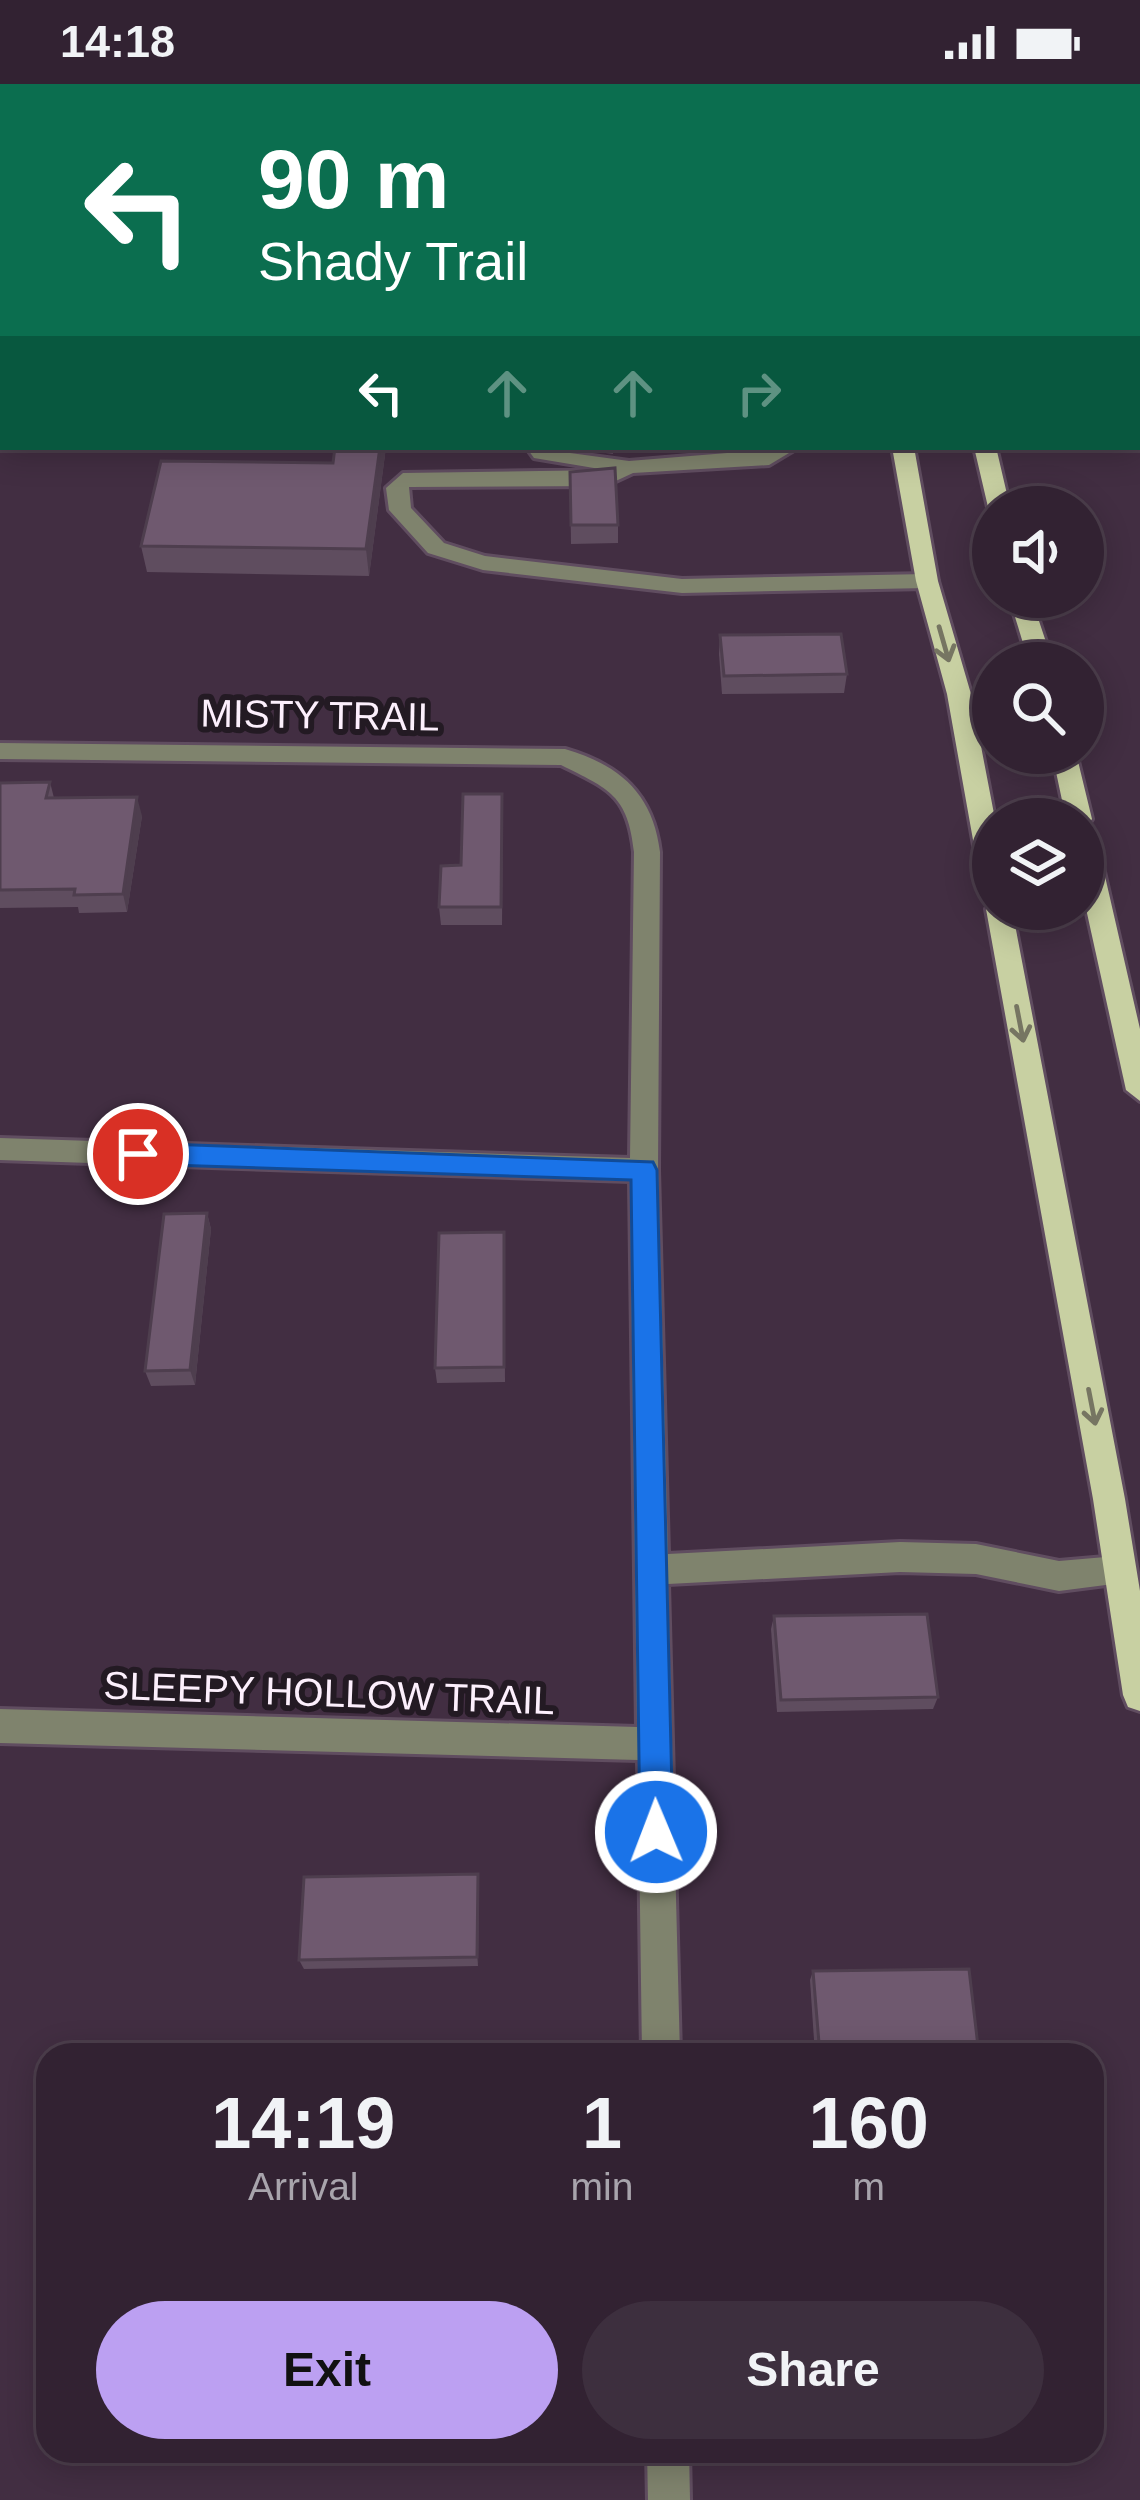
<!DOCTYPE html>
<html lang="en">
<head>
<meta charset="utf-8">
<style>
	:root { --surface:#322232; --page:#3d2f3e; --text:#f1f3f6; --muted:#a8a4ac; --line:#4d3f4d; --accent:#bca0f2 }
	body { margin:0; font-family:Arial,sans-serif; background:var(--page); color:var(--text); height:100vh; display:flex; flex-direction:column; font-size:45px; white-space:nowrap }
	* { box-sizing:border-box; margin:0 }
	p { font-size:39px; color:var(--muted) }
	.icon { flex:none; width:66px; height:66px; fill:none; stroke:currentColor; stroke-width:2; stroke-linecap:round; stroke-linejoin:round }
	.map { position:relative; flex:1; overflow:hidden }
	.sheet { position:absolute; left:36px; top:1959px; width:1068px; height:420px; display:flex; flex-direction:column; background:var(--surface); border-radius:36px; box-shadow:0 6px 30px #0003,0 0 0 3px var(--line) }
	.sheet>* { flex:none }
	.hud { position:absolute; left:0px; top:0px; width:1140px; height:366px; box-shadow:0 6px 30px #0003,0 0 0 3px var(--line); background:#0b6e4f; color:#fff; overflow:hidden }
	.controls { position:absolute; left:972px; top:402px; display:grid; gap:24px }
	.controls a { display:grid; place-items:center; width:132px; height:132px; border-radius:50%; background:var(--surface); box-shadow:0 6px 30px #0003,0 0 0 3px var(--line); font-size:60px }
	.pin { position:absolute; display:grid; place-items:center; width:102px; height:102px; color:#fff; margin:-51px; border:6px solid #fff; border-radius:50%; box-shadow:0 3px 12px #0007 }
	.me { position:absolute; width:132px; margin:-66px; rotate:359deg; stroke-linejoin:round; filter:drop-shadow(0 0 9px #0008) }
	.turn { display:flex; align-items:center; gap:42px; height:252px; padding:0 60px; font-size:54px }
	.turn .icon { width:156px; height:156px; stroke-width:2.5 }
	.turn b { display:block; font-size:84px; line-height:102px }
	.lanes { display:flex; align-items:center; height:114px; padding:0 60px; background:#0003; justify-content:center; gap:60px; direction:ltr }
	.lanes .off { opacity:.35 }
	.eta { display:flex; justify-content:space-evenly; align-items:center; height:204px; text-align:center }
	.eta b { font-size:72px; font-weight:700; line-height:84px }
	.cta { display:flex; gap:24px; margin-top:auto; padding:24px 60px }
	.cta a { flex:1; height:138px; border-radius:72px; background:var(--accent); color:#111; font-size:48px; font-weight:700; line-height:138px; text-align:center }
	.cta a+a { background:var(--page); color:var(--text) }
	.status { display:flex; justify-content:space-between; align-items:center; height:84px; padding:0 60px; background:var(--surface); direction:ltr }
	.status svg { height:33px; fill:currentColor }
	.map>svg:first-child { display:block }
	.lines { fill:none; stroke-linecap:round; stroke-linejoin:round }
	.minor-casing { stroke:#604d60; stroke-width:6 }
	.major-casing { stroke:#604d60; stroke-width:6 }
	.minor { fill:#7f836d; fill-rule:evenodd }
	.major { fill:#c8d0a2; fill-rule:evenodd }
	.wall { fill:#5f4d5f }
	.shaded-wall { fill:#4e3e4e }
	.building { fill:#6f596f; stroke:#4e3e4e; stroke-width:3 }
	.oneway { stroke:#767562 }
	.route { fill:#1a73e8; stroke:#114b97; stroke-width:3 }
	.labels { text-anchor:middle; dominant-baseline:central; stroke-width:12; stroke-linejoin:round; paint-order:stroke }
	.street-label { font-size:39px; fill:#fceffc; stroke:#231a23 }
</style>
</head>
<body>
<div class="status"><b>14:18</b><svg viewBox="0 0 49 12"><path d="M0 12V9h3v3zM5 12V6h3v6zM10 12V3h3v9zM15 12V0h3v12zM26 1h20v11H26zM47 4h2v5h-2z"/></svg></div>
<div class="map">
<svg width="1140" height="2416" viewBox="0 0 1140 2416">
	<rect width="100%" height="100%" fill="#422e42"/>
	<g class="lines">
		<defs>
			<g id="minor">
				<rect x="679" y="0" width="18" height="3"/>
				<rect x="0" y="88" width="3" height="12"/>
				<polygon points="526,363 629,377 799,363 769,381 633,389 605,402 409,403 411,424 444,459 485,472 682,495 927,490 938,497 927,504 682,509 483,486 428,469 389,426 386,404 403,389 606,386 534,374"/>
				<path d="M0 659 565 665C620 681 653 710 660 768L658 1086 668 1470 900 1458 976 1460 1059 1477 1117 1472 1129 1476 1133 1487 1129 1498 1059 1507 976 1490 900 1488 668 1500 680 1971H642L638 1676 0 1659V1625L637 1643 630 1097 0 1076V1054L630 1074 634 768C628 711 609 705 561 681L0 675Z"/>
				<polygon points="647,2367 689,2367 690,2416 648,2416"/>
			</g>
			<g id="major">
				<polygon points="824,0 842,0 843,3 825,3"/>
				<polygon points="895,0 913,0 914,3 896,3"/>
				<polygon points="892,363 914,363 938,497 971,610 995,735 993,804 980,795 947,610 916,497"/>
				<polygon points="974,363 996,363 1010,423 993,423 993,428 988,423"/>
				<polygon points="1009,513 1031,513 1053,579 1029,579"/>
				<polygon points="1052,669 1076,669 1092,735 1088,741 1083,743 1083,735 1066,735"/>
				<polygon points="1083,744 1096,753 1140,945 1140,1017 1126,1006 1083,811"/>
				<polygon points="993,817 993,825 1012,825 1125,1415 1140,1507 1140,1627 1128,1623 1123,1611 1093,1415 986,825"/>
			</g>
		</defs>
		<use href="#minor" class="minor-casing"/>
		<use href="#major" class="major-casing"/>
		<use href="#minor" class="minor"/>
		<use href="#major" class="major"/>
	</g>
	<g class="wall">
		<polygon points="386,363 369,492 147,488 141,462 333,379"/>
		<polygon points="568,363 613,363 613,370 568,364"/>
		<polygon points="570,388 618,441 618,459 571,460"/>
		<polygon points="720,551 847,590 844,609 722,610 719,570"/>
		<polygon points="50,698 54,714 142,732 127,828 79,829 78,823 0,824 0,699"/>
		<polygon points="503,728 502,841 441,841 439,823 461,781"/>
		<polygon points="207,1129 211,1145 195,1301 151,1302 145,1287"/>
		<polygon points="504,1148 505,1298 437,1299 435,1284"/>
		<polygon points="774,1532 938,1613 933,1625 777,1628 771,1545"/>
		<polygon points="479,1800 478,1882 304,1885 299,1876"/>
		<polygon points="813,1887 979,1971 815,1971 810,1896"/>
	</g>
	<g class="shaded-wall">
		<polygon points="380,363 386,363 369,492 366,465"/>
		<polygon points="137,713 142,732 127,828 123,810"/>
		<polygon points="207,1129 211,1145 195,1301 190,1286"/>
		<polygon points="478,1790 479,1800 478,1882 477,1873"/>
	</g>
	<g class="building">
		<rect x="449" y="0" width="188" height="3"/>
		<polygon points="335,363 380,363 366,465 141,462 161,377 333,379"/>
		<polygon points="615,384 618,441 571,441 570,388"/>
		<polygon points="841,550 847,590 724,592 720,551"/>
		<polygon points="50,698 46,714 137,713 123,810 74,811 75,805 0,806 0,699"/>
		<polygon points="463,710 502,710 501,823 439,823 441,782 461,781"/>
		<polygon points="207,1129 190,1286 145,1287 164,1130"/>
		<polygon points="504,1148 504,1283 435,1284 439,1149"/>
		<polygon points="927,1530 938,1613 781,1616 774,1532"/>
		<polygon points="478,1790 477,1873 299,1876 304,1793"/>
		<polygon points="969,1885 979,1971 820,1971 813,1887"/>
	</g>
	<defs><path id="oneway-shaft" d="M-6 0H5M1.5-3L5.5 0L1.5 3" fill="none" stroke-width="1.6" stroke-linecap="round" stroke-linejoin="round" transform="scale(3)"/></defs>
	<g class="oneway">
		<use href="#oneway-shaft" transform="translate(944 560) rotate(74)"/>
		<use href="#oneway-shaft" transform="translate(1020 940) rotate(79)"/>
		<use href="#oneway-shaft" transform="translate(1092 1323) rotate(79)"/>
	</g>
	<polygon class="route" points="138,1059 653,1078 657,1086 673,1748 668,1760 656,1764 645,1760 640,1748 631,1096 138,1080 125,1070"/>
	<g class="labels">
		<g class="street-label">
			<text transform="translate(320 631) rotate(1)">MISTY TRAIL</text>
			<text transform="translate(329 1609) rotate(2)">SLEEPY HOLLOW TRAIL</text>
		</g>
	</g>
</svg>
<div class="controls">
<a><svg class="icon" aria-label="sound" viewBox="0 0 24 24"><path d="M4 9h4l5-4v14l-5-4H4zM17 9q2 3 0 6"/></svg></a>
<a><svg class="icon" aria-label="search" viewBox="0 0 24 24"><circle cx="10" cy="10" r="6"/><path d="M15 15l6 6"/></svg></a>
<a><svg class="icon" aria-label="layers" viewBox="0 0 24 24"><path d="M12 4l9 5-9 5-9-5zM3 14l9 5 9-5"/></svg></a>
</div>
<div class="pin" style="left:138px;top:1070px;background:#d93025"><svg class="icon" aria-label="arrive" viewBox="0 0 24 24"><path d="M6 21V4h12l-3 4 3 4H6"/></svg></div>
<svg class="me" style="left:656px;top:1748px" viewBox="-20 -20 40 40"><circle r="17" fill="#1a73e8" stroke="#fff" stroke-width="3"/><path d="M0-11L8 9 0 5-8 9z" fill="#fff"/></svg>
<div class="hud">
<div class="turn"><svg class="icon" aria-label="left" viewBox="0 0 24 24"><path d="M17 20v-9H6M10 6l-5 5 5 5"/></svg><div><b>90 m</b>Shady Trail</div></div>
<div class="lanes"><svg class="icon" aria-label="left" viewBox="0 0 24 24"><path d="M17 20v-9H6M10 6l-5 5 5 5"/></svg><svg class="icon off" aria-label="ahead" viewBox="0 0 24 24"><path d="M12 20V5M6 11l6-6 6 6"/></svg><svg class="icon off" aria-label="ahead" viewBox="0 0 24 24"><path d="M12 20V5M6 11l6-6 6 6"/></svg><svg class="icon off" aria-label="right" viewBox="0 0 24 24"><path d="M7 20v-9h11M14 6l5 5-5 5"/></svg></div>
</div>
<section class="sheet">
<div class="eta">
<div><b>14:19</b><p>Arrival</p></div>
<div><b>1</b><p>min</p></div>
<div><b>160</b><p>m</p></div>
</div>
<div class="cta"><a>Exit</a><a>Share</a></div>
</section>
</div>
</body>
</html>
